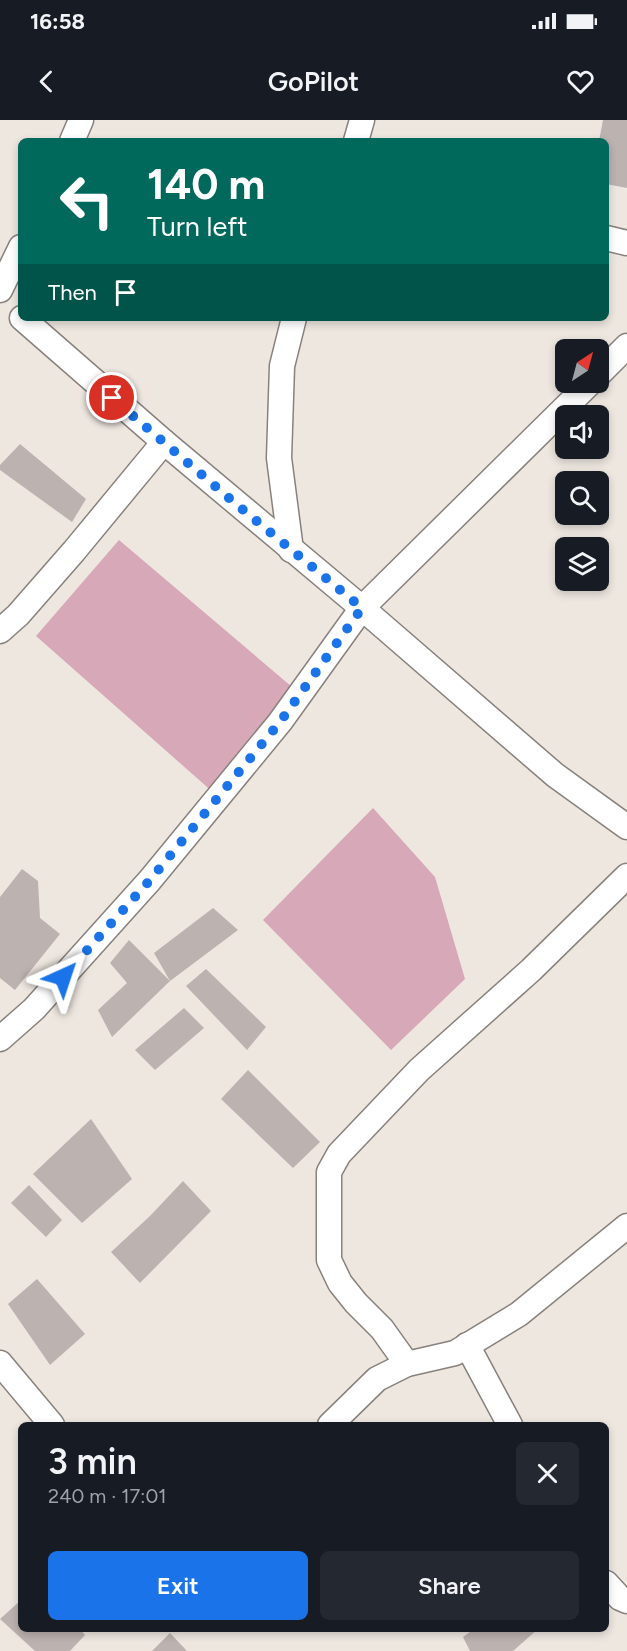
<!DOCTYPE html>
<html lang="en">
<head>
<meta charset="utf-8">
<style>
	:root { --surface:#171b24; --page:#242831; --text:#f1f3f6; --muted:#9ea1a6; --accent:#1a73e8 }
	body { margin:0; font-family:Figtree,sans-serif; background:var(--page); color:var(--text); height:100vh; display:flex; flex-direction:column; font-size:22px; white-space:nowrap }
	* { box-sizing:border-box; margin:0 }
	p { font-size:20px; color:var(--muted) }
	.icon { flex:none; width:33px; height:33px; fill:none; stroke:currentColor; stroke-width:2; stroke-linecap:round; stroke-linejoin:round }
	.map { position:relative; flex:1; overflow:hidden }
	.panel { position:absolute; left:18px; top:1302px; width:591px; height:210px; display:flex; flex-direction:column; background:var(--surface); border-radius:9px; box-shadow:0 3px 9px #0003 }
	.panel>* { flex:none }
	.top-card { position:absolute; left:18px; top:18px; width:591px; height:183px; border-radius:9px; box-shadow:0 3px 9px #0003; background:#00695c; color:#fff; overflow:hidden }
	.needle { width:39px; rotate:36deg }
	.controls { position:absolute; left:555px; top:219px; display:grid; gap:12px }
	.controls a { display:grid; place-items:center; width:54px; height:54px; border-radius:9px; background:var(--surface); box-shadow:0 3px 9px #0003; font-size:30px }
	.pin { position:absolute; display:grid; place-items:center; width:51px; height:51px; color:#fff; margin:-26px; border:3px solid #fff; border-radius:50%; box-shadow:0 2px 6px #0007 }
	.me { position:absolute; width:66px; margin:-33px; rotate:42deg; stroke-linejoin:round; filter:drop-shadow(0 0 4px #0008) }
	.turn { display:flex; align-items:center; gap:21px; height:126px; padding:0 30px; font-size:27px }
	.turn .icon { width:78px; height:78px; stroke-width:2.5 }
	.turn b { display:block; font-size:42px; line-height:51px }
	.then { display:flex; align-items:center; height:57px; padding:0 30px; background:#0003; gap:12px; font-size:22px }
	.round { display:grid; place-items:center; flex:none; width:63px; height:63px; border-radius:9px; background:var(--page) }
	.head { display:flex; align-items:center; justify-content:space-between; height:102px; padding:0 30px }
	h1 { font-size:36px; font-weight:600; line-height:45px }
	.action { display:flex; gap:12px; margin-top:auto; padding:12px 30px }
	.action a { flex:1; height:69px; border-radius:9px; background:var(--accent); color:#fff; font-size:24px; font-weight:600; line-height:69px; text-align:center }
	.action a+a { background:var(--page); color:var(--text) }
	.status { display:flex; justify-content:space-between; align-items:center; height:42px; padding:0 30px; background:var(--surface); direction:ltr }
	.status svg { height:16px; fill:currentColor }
	header { display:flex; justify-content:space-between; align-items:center; height:78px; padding:0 30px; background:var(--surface); font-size:27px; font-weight:600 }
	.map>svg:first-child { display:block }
	.green { fill:#d7a8b8 }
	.building { fill:#bcb2b0 }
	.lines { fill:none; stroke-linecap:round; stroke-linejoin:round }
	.minor-casing { stroke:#88817c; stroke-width:27 }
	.minor { stroke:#fff; stroke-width:24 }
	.route { stroke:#1a73e8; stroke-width:10; stroke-dasharray:0 18 }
</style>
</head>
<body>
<div class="status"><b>16:58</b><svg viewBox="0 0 49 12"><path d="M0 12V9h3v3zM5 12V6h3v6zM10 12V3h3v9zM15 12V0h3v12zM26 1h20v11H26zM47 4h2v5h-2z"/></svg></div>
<header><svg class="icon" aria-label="back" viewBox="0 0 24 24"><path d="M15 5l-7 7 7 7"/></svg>GoPilot<svg class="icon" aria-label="heart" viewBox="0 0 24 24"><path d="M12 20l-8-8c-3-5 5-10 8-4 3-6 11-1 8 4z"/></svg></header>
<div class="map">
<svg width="627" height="1531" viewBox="0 0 627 1531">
	<rect width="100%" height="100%" fill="#eee7e0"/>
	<g class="green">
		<polygon points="119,420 298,572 215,674 36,516"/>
		<polygon points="373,688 435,757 465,859 391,930 263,800"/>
	</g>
	<g class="building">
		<polygon points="603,0 627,0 627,68 606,64 606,21 599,21"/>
		<polygon points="20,324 86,379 72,402 0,350 0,345"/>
		<polygon points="22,749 38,761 40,798 60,814 15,870 0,858 0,777"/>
		<polygon points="213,788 238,810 170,861 112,917 98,890 127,863 110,843 129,820 170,861 154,833"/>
		<polygon points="206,849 266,907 247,930 186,866"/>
		<polygon points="184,888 204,908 155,950 135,930"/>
		<polygon points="248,950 320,1022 293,1048 221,979"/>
		<polygon points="91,999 132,1059 82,1103 33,1054"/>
		<polygon points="183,1061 211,1091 140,1163 111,1132 150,1096"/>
		<polygon points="29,1065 62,1100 46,1117 11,1083"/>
		<polygon points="37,1159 85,1214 50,1245 8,1184"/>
		<polygon points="21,1480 21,1509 80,1509 85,1515 70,1531 35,1531 0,1499"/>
		<polygon points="474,1509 538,1509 513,1531 470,1531 463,1517"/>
		<polygon points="170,1513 187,1531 152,1531"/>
	</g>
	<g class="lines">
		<defs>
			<g id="minor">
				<polyline points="72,21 81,0"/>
				<polyline points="356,21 362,0"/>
				<polyline points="606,118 627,123"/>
				<polyline points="0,170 21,127"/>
				<polyline points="22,198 164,322 362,488 555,655 627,707"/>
				<polyline points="598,255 627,226"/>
				<polyline points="291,430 279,338 282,246 294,198"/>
				<polyline points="0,511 18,495 74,431 164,322"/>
				<polyline points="0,919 34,889 150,760 280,602 362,488 591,262"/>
				<polyline points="467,1225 510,1305"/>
				<polyline points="0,1243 52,1305"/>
				<polyline points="407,1244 382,1209 356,1183 340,1163 329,1140 329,1052 339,1034 419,950 531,850 627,756"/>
				<polyline points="330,1305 377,1259 407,1244 455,1233 519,1194 627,1106"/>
				<polyline points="606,1463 620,1478 627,1481"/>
			</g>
		</defs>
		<use href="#minor" class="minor-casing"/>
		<use href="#minor" class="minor"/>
	</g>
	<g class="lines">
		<polyline class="route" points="63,857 150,760 280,602 362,488 236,384 112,278"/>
	</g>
</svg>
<div class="controls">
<a><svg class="needle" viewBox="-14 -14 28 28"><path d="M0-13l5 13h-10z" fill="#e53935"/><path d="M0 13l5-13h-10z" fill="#9ea1a6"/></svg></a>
<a><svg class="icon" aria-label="sound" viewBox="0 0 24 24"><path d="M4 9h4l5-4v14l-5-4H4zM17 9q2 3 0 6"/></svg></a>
<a><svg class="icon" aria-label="search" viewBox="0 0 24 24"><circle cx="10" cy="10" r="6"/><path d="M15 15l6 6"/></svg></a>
<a><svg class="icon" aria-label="layers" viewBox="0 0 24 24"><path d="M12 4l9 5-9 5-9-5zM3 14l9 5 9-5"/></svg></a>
</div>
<div class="pin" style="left:112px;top:278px;background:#d93025"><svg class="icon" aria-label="arrive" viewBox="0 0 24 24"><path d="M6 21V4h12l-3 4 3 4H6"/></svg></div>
<svg class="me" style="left:63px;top:857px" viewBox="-20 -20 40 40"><path d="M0-17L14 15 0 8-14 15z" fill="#1a73e8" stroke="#fff" stroke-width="4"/></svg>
<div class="top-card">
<div class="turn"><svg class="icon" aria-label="left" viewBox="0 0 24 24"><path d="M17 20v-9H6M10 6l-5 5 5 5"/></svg><div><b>140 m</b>Turn left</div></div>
<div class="then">Then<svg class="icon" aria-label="arrive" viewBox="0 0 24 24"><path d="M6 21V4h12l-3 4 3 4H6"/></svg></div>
</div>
<section class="panel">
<div class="head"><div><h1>3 min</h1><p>240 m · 17:01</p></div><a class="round"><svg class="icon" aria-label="close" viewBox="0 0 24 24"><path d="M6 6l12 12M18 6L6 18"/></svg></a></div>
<div class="action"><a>Exit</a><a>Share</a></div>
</section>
</div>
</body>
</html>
